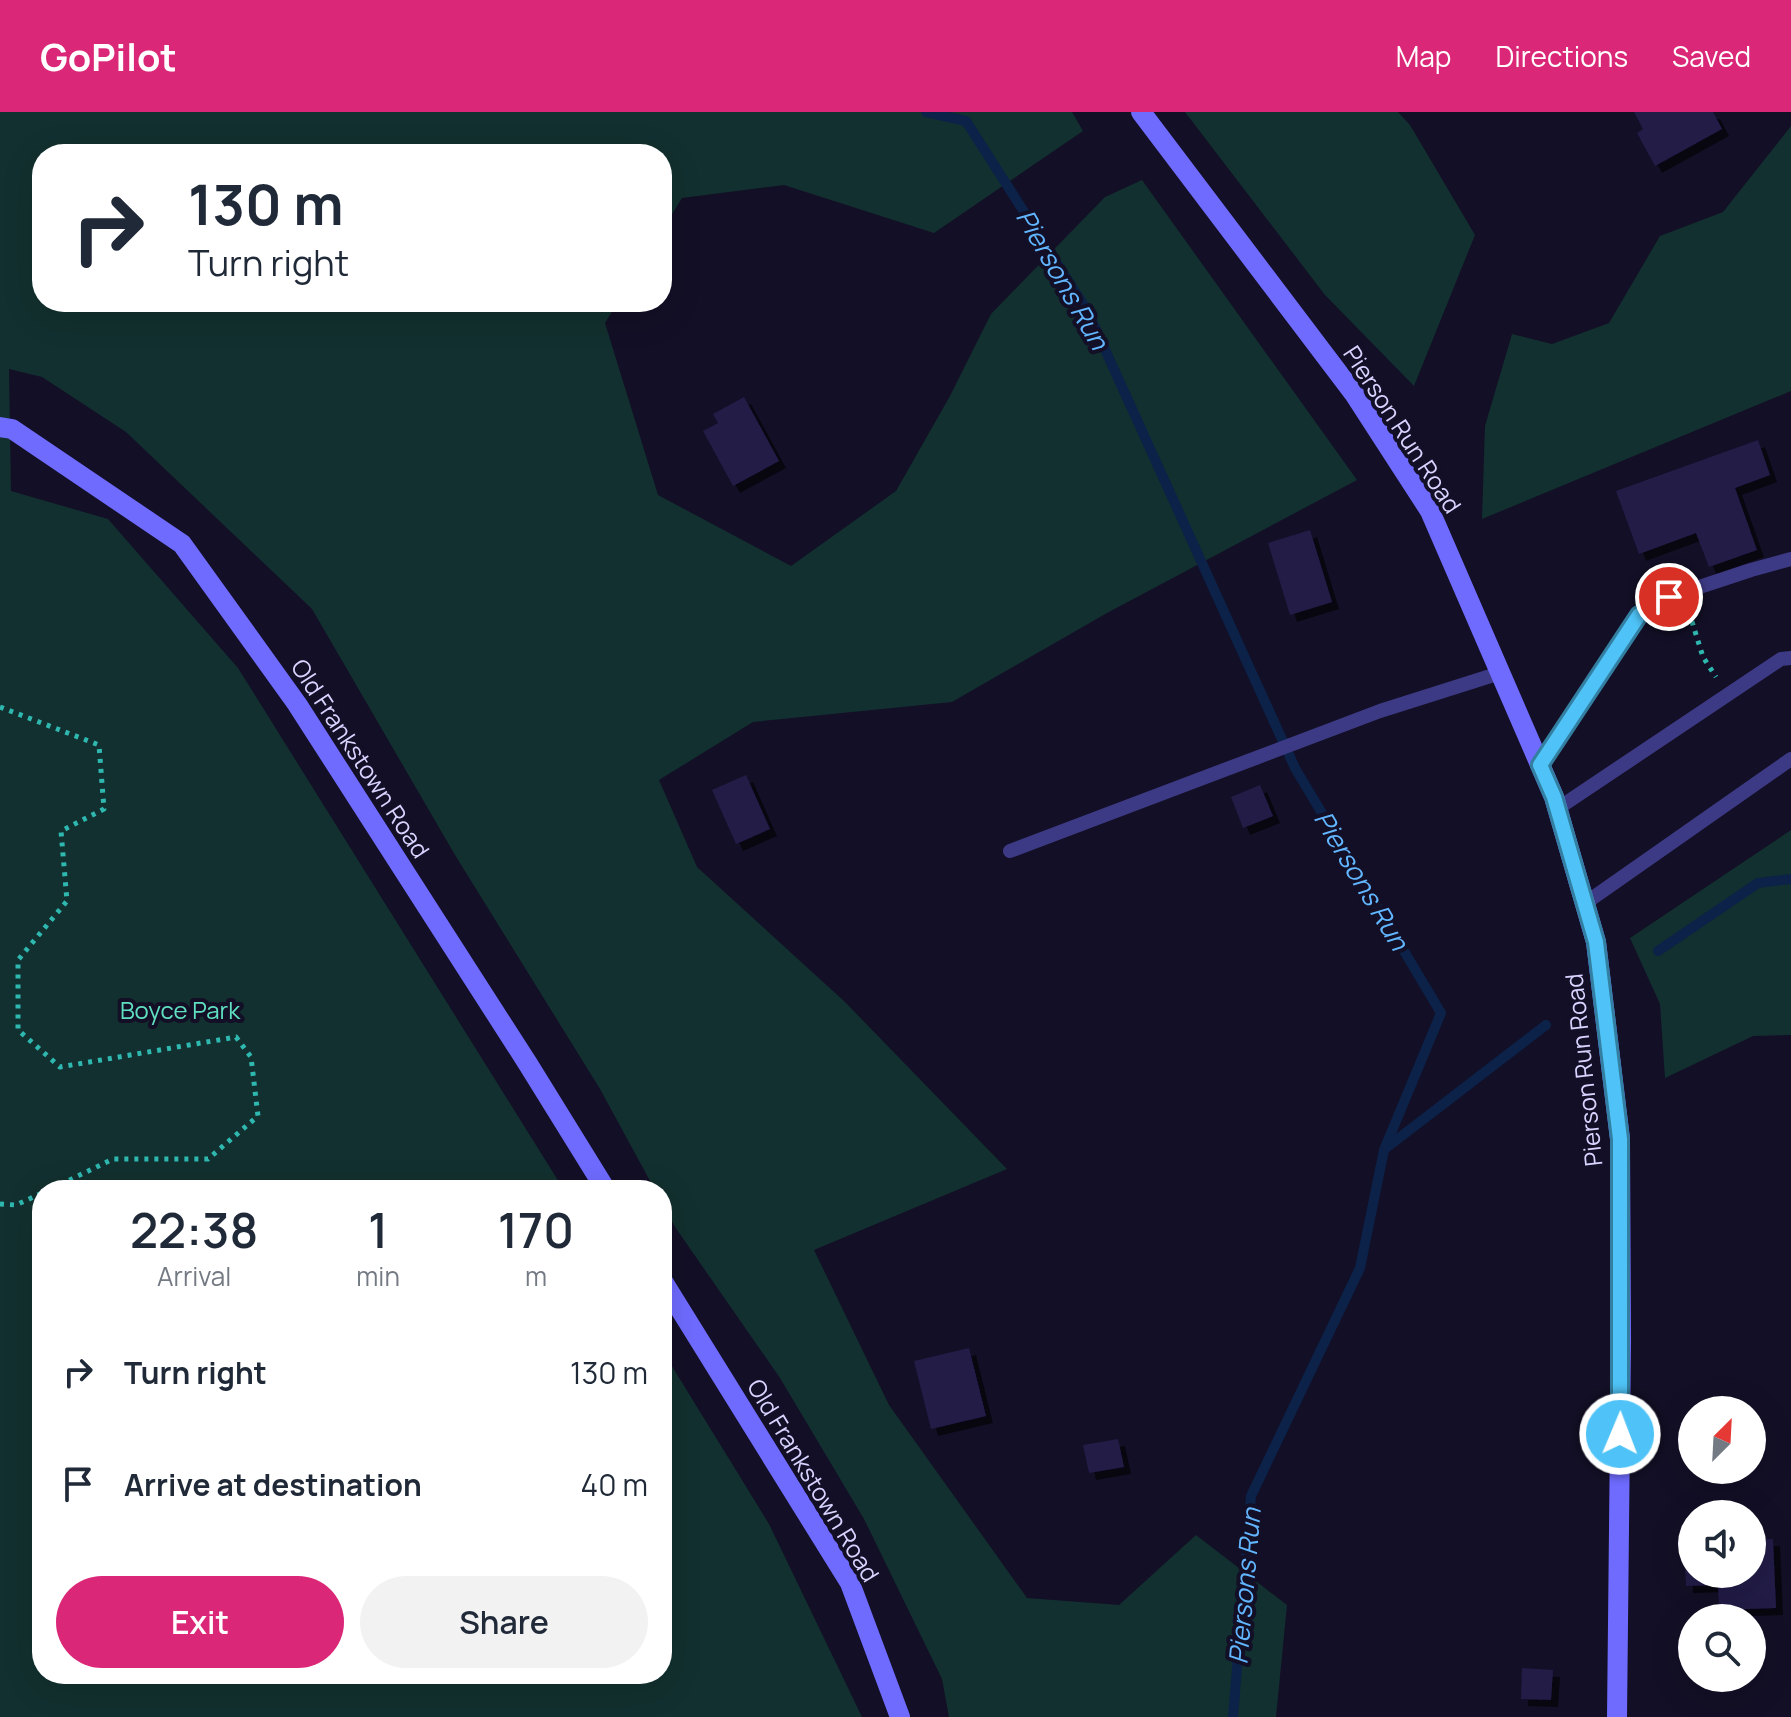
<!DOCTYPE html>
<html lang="en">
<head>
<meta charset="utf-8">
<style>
	:root { --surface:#fff; --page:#f2f2f3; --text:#1f2937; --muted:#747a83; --accent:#db2777 }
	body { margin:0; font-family:Manrope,sans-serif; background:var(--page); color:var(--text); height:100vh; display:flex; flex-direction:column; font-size:30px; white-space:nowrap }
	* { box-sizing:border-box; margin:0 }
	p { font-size:26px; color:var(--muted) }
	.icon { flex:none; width:44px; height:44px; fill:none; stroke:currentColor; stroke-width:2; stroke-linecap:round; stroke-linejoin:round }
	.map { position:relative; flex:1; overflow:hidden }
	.sheet { position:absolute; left:32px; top:1068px; width:640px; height:504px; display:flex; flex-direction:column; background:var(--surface); border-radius:32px; box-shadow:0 8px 32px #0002 }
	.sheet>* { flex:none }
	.top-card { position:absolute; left:32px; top:32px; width:640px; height:168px; border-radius:32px; box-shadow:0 8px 32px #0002; background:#fff; color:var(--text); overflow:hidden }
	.needle { width:52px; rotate:24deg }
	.tools { position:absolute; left:1678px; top:1284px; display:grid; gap:16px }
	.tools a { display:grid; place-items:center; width:88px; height:88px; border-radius:50%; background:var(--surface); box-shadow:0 8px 32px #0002; font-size:40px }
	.pin { position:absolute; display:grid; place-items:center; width:68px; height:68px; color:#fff; margin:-34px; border:4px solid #fff; border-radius:50%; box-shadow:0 2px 8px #0007 }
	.me { position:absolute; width:88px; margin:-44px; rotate:1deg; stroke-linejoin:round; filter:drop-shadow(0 0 6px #0008) }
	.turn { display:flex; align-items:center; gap:28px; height:168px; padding:0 24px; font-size:36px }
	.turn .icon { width:104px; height:104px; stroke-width:2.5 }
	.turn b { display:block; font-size:56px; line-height:68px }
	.eta { display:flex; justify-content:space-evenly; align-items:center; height:136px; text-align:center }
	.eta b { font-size:48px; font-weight:600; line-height:56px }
	.action { display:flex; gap:16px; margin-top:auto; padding:16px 24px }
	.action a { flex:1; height:92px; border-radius:48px; background:var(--accent); color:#fff; font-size:32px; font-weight:600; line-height:92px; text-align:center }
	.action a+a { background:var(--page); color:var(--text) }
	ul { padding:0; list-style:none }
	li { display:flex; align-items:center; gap:24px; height:112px; padding:0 24px }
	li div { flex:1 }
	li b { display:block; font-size:30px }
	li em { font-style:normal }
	header { display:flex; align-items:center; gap:48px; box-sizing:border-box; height:112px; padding:0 40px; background:var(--accent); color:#fff }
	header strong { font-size:38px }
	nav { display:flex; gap:44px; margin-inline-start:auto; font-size:28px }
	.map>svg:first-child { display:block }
	.green { fill:#12302f }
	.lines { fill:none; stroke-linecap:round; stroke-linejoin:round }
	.stream { stroke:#0c2248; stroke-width:10 }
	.building { fill:#241b47; filter:url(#shadow) }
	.path { stroke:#2fb8b0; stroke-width:5; stroke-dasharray:4 6; stroke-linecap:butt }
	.lane { stroke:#3d3a85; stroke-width:14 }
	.secondary { stroke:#6f6bff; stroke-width:20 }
	.route-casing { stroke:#337fa1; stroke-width:20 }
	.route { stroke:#4fc3f7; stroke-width:14 }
	.labels { text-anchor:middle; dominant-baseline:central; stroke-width:8; stroke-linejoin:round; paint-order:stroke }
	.street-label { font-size:24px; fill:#d9d4ff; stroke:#130f26 }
	.park-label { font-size:24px; fill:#5fe0c0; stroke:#130f26 }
	.water-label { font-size:26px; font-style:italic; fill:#62b6ff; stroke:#130f26 }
</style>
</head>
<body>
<header>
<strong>GoPilot</strong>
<nav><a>Map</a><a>Directions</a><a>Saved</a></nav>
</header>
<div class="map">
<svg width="1791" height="1605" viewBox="0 0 1791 1605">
	<defs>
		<filter id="shadow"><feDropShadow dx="7" dy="7" stdDeviation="0" flood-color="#0009"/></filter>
	</defs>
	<rect width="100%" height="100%" fill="#130f26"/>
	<g class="green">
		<polygon points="0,0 1072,0 1083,19 934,121 784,73 682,86 662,119 662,42 42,42 42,190 618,190 605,211 658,383 791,454 896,379 950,284 991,202 1105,85 1142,68 1357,368 1107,501 952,590 753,610 659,668 697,755 845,890 1007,1057 814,1138 889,1293 1027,1486 1119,1493 1196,1423 1287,1493 1276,1605 949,1605 942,1567 864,1407 780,1266 675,1115 662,1091 662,1078 655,1078 600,977 455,743 312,497 126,320 42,265 9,257 11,379 108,407 238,556 564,1078 42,1078 42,1562 662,1562 662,1238 769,1412 862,1605 0,1605"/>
		<polygon points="1185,0 1398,0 1410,13 1475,123 1414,274 1325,183"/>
		<polygon points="1791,14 1791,279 1482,407 1485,314 1512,222 1552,232 1609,211 1660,124 1723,100"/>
		<polygon points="1791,718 1791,923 1753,924 1665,966 1660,892 1630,826"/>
	</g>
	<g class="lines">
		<g class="stream">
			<polyline points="926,0 966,9 1088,200 1295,656 1441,901 1384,1038 1360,1156 1251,1384 1233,1605"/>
			<polyline points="1658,839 1758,771 1791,767"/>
			<polyline points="1386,1036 1546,913"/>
		</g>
	</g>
	<g class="building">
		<polygon points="1634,0 1713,0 1722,17 1655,54 1637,21 1643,17"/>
		<polygon points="744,285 779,349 733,374 703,319 718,311 713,302"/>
		<polygon points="1758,328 1770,363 1735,376 1757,438 1709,455 1696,421 1639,442 1616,379"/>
		<polygon points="1310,418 1332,490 1290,503 1268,431"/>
		<polygon points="746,663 770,717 736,732 712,678"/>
		<polygon points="1260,673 1273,704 1243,716 1231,685"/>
		<polygon points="969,1236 986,1304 931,1317 914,1249"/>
		<polygon points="1118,1327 1124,1355 1089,1361 1083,1333"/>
		<polygon points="1773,1427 1776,1496 1719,1498 1718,1473 1686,1474 1684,1430 1692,1430 1692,1462 1752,1462 1752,1428"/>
		<polygon points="1522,1556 1553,1558 1551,1588 1521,1587"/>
	</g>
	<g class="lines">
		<g class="path">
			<polyline points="1689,500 1703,545 1716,565"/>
			<polyline points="0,595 99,633 104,697 61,719 67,789 18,848 18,918 60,955 236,925 251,945 258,1004 208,1047 113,1047 49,1078"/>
			<polyline points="0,1092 16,1093 42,1081"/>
		</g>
		<g class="lane">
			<polyline points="1540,653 1639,503 1669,485 1751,458 1791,447"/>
			<polyline points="1557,697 1781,547 1791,546"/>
			<polyline points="1010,739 1380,599 1500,561"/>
			<polyline points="1584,792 1791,647"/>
		</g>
		<g class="secondary">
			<polyline points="1141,0 1355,283 1430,399 1554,685 1596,830 1620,1027 1621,1228 1617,1605"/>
			<polyline points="0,315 12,317 182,432 297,592 528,952 606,1078"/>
			<polyline points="662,1168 850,1471 900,1605"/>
		</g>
	</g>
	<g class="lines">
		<defs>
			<polyline id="route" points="1620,1322 1620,1027 1596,830 1554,685 1540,653 1639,503 1669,485"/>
		</defs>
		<use href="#route" class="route-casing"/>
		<use href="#route" class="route"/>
	</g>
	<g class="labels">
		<g class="street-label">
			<text transform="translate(1403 317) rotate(57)">Pierson Run Road</text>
			<text transform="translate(361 646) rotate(57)">Old Frankstown Road</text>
			<text transform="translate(1583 958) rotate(-96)">Pierson Run Road</text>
			<text transform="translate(814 1368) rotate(59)">Old Frankstown Road</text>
		</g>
		<g class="park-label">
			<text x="180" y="897">Boyce Park</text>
		</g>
		<g class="water-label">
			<text transform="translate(1063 167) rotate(60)">Piersons Run</text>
			<text transform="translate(1362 768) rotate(59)">Piersons Run</text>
			<text transform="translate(1244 1474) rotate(-85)">Piersons Run</text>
		</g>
	</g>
</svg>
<div class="tools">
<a><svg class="needle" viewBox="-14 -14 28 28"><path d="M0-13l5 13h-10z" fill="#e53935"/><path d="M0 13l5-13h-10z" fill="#747a83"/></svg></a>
<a><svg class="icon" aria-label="sound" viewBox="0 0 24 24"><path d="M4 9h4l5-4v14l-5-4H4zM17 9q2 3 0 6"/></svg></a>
<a><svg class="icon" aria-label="search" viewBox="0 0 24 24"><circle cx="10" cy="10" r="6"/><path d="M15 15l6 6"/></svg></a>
</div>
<div class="pin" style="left:1669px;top:485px;background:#d93025"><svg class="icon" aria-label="arrive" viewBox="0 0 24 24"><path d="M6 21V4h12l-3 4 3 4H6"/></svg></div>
<svg class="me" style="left:1620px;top:1322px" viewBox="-20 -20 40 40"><circle r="17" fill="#4fc3f7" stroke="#fff" stroke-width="3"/><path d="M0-11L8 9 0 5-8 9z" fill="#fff"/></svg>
<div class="top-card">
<div class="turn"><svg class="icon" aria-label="right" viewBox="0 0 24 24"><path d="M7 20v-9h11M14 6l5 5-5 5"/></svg><div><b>130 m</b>Turn right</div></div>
</div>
<section class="sheet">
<div class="eta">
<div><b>22:38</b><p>Arrival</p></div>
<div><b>1</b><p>min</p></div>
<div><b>170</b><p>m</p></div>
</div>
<ul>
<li><svg class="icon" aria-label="right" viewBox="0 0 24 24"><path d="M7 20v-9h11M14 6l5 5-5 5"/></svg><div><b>Turn right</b></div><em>130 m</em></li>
<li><svg class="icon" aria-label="arrive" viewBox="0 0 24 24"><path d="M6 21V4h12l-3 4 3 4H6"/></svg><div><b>Arrive at destination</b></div><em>40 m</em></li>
</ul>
<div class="action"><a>Exit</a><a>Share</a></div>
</section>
</div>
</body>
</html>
